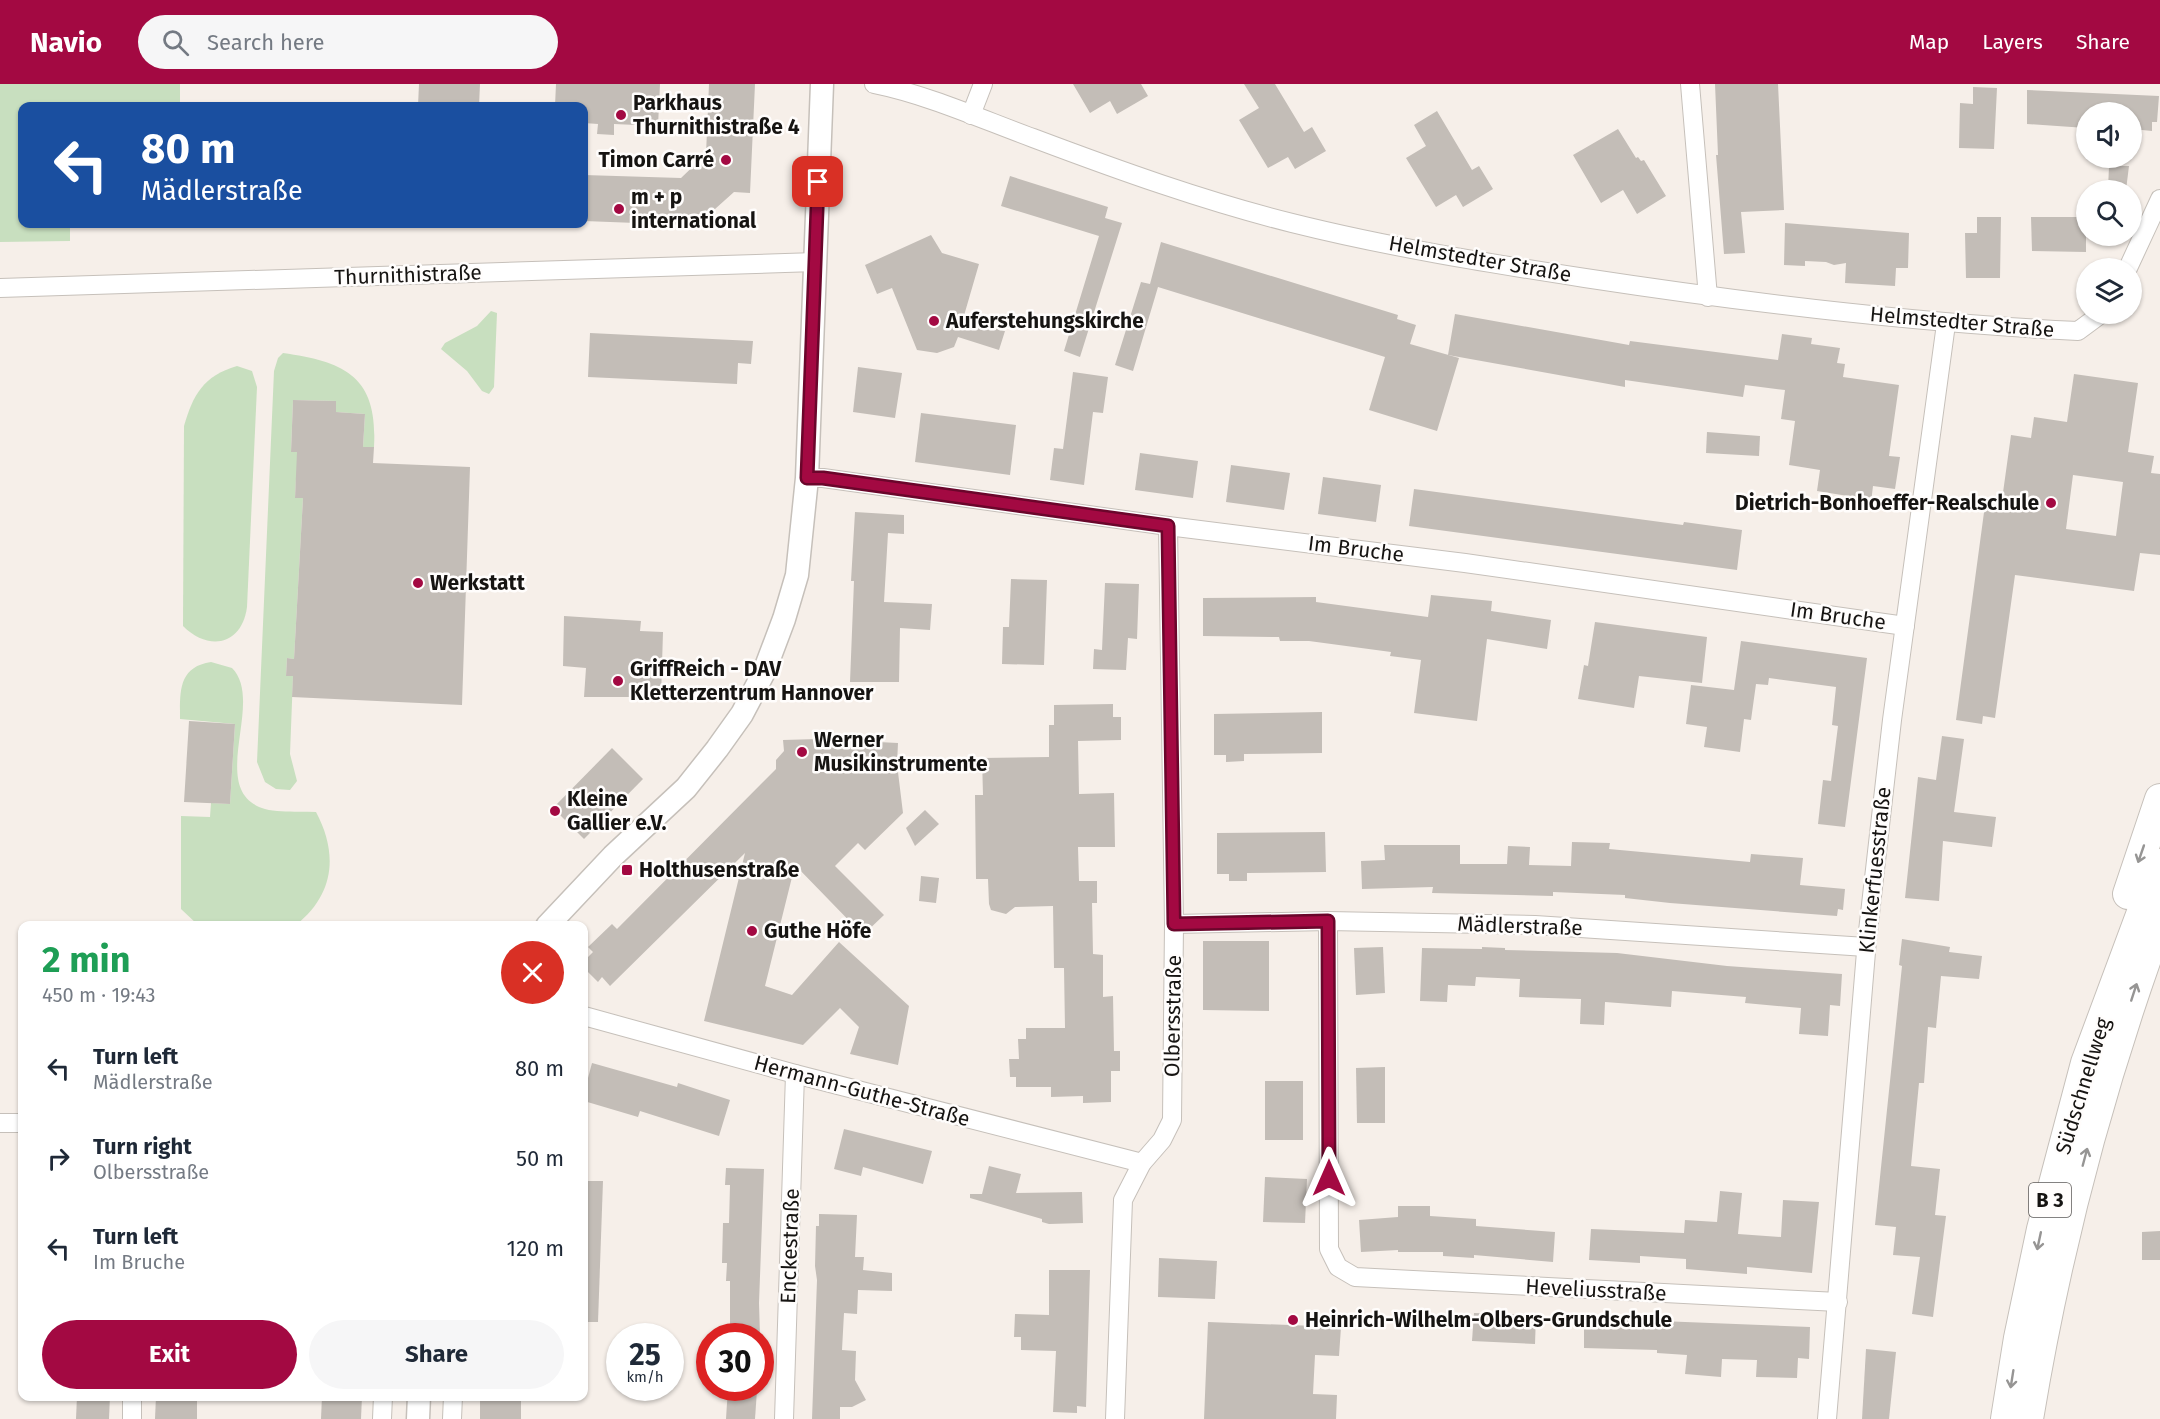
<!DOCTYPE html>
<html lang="en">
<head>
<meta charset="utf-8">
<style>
	:root { --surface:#fff; --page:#f6f6f7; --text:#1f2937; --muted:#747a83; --accent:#a30942 }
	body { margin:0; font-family:"Fira Sans",sans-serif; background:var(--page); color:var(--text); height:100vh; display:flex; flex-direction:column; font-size:22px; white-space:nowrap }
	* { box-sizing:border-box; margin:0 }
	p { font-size:20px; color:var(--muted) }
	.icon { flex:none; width:33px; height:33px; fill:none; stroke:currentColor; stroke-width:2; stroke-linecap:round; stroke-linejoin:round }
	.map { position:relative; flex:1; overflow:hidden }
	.side { position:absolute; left:18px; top:837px; width:570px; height:480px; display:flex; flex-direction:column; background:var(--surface); border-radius:12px; box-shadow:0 2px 4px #0004 }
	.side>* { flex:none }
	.top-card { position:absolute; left:18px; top:18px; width:570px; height:126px; border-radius:12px; box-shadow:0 2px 4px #0004; background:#1a4fa0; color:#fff; overflow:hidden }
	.tools { position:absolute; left:2076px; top:18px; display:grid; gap:12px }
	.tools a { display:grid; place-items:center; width:66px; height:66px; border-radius:50%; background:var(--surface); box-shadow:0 2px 4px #0004; font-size:30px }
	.speed { position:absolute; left:606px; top:1239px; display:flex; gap:12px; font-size:30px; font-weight:700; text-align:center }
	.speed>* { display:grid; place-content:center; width:78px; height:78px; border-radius:50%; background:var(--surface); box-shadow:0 2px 4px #0004; line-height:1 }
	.speed small { font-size:15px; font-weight:400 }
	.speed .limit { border:9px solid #d22; background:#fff; color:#111 }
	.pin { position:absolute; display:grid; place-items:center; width:51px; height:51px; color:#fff; margin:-26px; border-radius:12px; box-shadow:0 3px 9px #0006 }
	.me { position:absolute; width:66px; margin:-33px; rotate:0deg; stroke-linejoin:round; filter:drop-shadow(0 0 4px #0008) }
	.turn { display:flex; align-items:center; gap:21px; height:126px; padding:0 24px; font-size:27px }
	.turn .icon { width:78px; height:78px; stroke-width:2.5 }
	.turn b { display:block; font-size:42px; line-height:51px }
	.round { display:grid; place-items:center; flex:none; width:63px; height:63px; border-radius:32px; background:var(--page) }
	.overview { display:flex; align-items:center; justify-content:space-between; height:102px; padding:0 24px }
	h1 { font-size:36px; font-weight:700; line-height:45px; color:#1e9e55 }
	.cta { display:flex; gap:12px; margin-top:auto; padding:12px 24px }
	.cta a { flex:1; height:69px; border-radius:36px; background:var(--accent); color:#fff; font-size:24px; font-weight:700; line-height:69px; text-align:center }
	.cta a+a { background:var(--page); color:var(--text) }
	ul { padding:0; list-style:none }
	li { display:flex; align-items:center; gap:18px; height:90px; padding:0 24px }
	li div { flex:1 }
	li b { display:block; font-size:22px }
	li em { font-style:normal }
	header { display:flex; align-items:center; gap:36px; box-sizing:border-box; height:84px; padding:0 30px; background:var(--accent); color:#fff }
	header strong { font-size:28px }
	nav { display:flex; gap:33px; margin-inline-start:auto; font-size:21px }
	.search { width:420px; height:54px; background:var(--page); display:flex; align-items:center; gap:15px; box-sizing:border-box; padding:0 21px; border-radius:33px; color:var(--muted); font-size:22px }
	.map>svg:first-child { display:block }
	.green { fill:#c8dfbf }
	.building { fill:#c3bdb7; fill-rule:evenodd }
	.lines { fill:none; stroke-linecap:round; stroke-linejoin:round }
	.minor-casing { stroke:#c6c0ba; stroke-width:20 }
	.tertiary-casing { stroke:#c6c0ba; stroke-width:25 }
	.trunk-casing { stroke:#c6c0ba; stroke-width:32 }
	.minor { stroke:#fff; stroke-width:18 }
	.tertiary { stroke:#fff; stroke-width:22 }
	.trunk { stroke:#fff; stroke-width:30 }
	.oneway { stroke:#969594 }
	.route-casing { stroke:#6a062b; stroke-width:15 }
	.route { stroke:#a30942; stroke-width:10 }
	.poi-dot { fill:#a30942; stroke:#fffdfc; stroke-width:2 }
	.labels { text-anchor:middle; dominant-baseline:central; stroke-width:5; stroke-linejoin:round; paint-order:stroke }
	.shield { fill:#fffdfc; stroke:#5c5a58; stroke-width:1.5 }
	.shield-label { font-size:20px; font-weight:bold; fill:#161412 }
	.poi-label { font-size:21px; font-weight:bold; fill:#161412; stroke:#fffdfc; text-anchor:start }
	.street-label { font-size:21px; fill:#161412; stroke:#fffdfc }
</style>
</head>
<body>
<header>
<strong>Navio</strong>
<div class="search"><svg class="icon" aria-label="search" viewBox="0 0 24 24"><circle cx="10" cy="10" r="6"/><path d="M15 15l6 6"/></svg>Search here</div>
<nav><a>Map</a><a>Layers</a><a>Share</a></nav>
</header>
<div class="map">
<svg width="2160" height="1335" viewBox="0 0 2160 1335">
	<rect width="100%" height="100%" fill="#f6efe9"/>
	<g class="green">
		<polygon points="0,0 180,0 180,22 22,22 22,140 70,140 70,157 0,158"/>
		<polygon points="491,227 497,229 494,303 489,310 482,307 467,287 441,265 445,259 477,242"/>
		<path d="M283 269C346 278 378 293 374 363H363L365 330 336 328V317L293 316 291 367 305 368 296 395 295 413 303 414 294 575 287 574 286 592H293L290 670 297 697 290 706 276 705 265 698 257 678 274 287 278 274Z"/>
		<path d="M237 282 252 287 257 303 247 523C242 561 209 568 183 542L184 342C193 311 203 292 237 282Z"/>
		<path d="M211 578 232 584C266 618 205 707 265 725 280 729 300 727 316 728 338 769 335 810 296 841H198L181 825V732L210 733 211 719 230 720 235 640 180 635C180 608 178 583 211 578Z"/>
	</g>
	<g class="building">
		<polygon points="419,0 480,0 479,22 418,22"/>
		<polygon points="556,0 660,0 658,42 614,40 614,51 597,50 598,40 584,39 584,22 555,22"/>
		<polygon points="709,0 755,0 750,109 734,108 715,125 715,142 584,137 584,91 681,94 706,70"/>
		<polygon points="1073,0 1141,0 1148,12 1117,30 1110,17 1090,29"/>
		<polygon points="1244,0 1275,0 1304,48 1312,43 1326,67 1295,85 1288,73 1268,84 1239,36 1259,24"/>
		<polygon points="1715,0 1778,0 1784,126 1741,128 1745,169 1724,170 1716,71 1718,71"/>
		<polygon points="1973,3 1997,4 1994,65 1959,64 1960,19 1973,20"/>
		<polygon points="2027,6 2159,12 2157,38 2152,38 2152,47 2132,45 2132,28 2086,28 2086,44 2027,40"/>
		<polygon points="1437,27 1472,86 1479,82 1493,105 1463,123 1456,111 1436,123 1406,74 1426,62 1414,41"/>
		<polygon points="1618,45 1636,74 1638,73 1641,77 1644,76 1666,112 1637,130 1623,106 1601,119 1573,71"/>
		<polygon points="2109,82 2129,82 2126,106 2108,106"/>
		<polygon points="1010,92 1108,123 1105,134 1122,139 1080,273 1064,267 1099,152 1001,122"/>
		<polygon points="1977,133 2001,133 2000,194 1966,194 1965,149 1977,149"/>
		<polygon points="2031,133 2086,133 2086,168 2032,167"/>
		<polygon points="1785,139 1909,149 1908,184 1896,184 1895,202 1845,199 1846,179 1834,181 1826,178 1805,177 1805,182 1784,181"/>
		<polygon points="931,151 942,169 979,180 963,235 1005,247 999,266 958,253 954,263 937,269 917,266 892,204 877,210 865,181"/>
		<polygon points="1161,158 1398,231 1397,235 1416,241 1410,260 1459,274 1437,347 1369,326 1385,273 1158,203 1133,287 1115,281 1141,198 1150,200"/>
		<polygon points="1455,230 1629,261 1630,257 1778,276 1782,250 1812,254 1811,260 1840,264 1837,279 1845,280 1843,293 1899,301 1889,372 1900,373 1895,405 1873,402 1870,427 1847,423 1848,412 1817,407 1820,386 1789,381 1795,337 1781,335 1785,306 1745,301 1743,313 1625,296 1625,303 1448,271"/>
		<polygon points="590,249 753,257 751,280 738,279 737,300 588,293"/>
		<polygon points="858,283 902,289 895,334 853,328"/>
		<polygon points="1073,288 1108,293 1103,329 1093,328 1084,401 1050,396 1054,364 1063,365"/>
		<path d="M2074 290 2138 299 2128 368 2154 372 2151 389 2160 390V471L2140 469 2134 507 2015 491 1995 634 1983 632 1982 640 1956 636 1985 421 2001 423 2011 351 2031 354 2034 333 2067 338ZM2073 391 2123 398 2116 452 2066 445Z"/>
		<polygon points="293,316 336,317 336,328 365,330 363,363 374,363 373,379 470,383 462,621 292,613 293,592 286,592 287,574 294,575 303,414 295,414 297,368 291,368"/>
		<polygon points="921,329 1016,341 1010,391 915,378"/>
		<polygon points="1707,348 1760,352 1759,372 1706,369"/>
		<polygon points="1140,369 1198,377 1193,414 1135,406"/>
		<polygon points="1231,381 1290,389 1284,426 1226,418"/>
		<polygon points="1323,393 1381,401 1376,438 1318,430"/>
		<polygon points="1414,405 1683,441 1684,438 1742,446 1737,486 1409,442"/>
		<polygon points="855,428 904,431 904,450 888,449 884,518 932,520 930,546 900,544 899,598 850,598 854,497 851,497"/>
		<polygon points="1011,495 1047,496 1044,581 1002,580 1003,543 1009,543"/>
		<polygon points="1105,499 1139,500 1137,555 1128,554 1126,586 1093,585 1094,565 1102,566"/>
		<polygon points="1431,511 1492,517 1491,527 1551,536 1547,565 1487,555 1477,637 1414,629 1421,576 1390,572 1391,568 1309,557 1280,557 1279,553 1203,552 1203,514 1316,513 1316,518 1428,533"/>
		<polygon points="564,532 641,537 640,547 663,548 661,613 584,613 586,584 563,582"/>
		<polygon points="1595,538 1707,553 1702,599 1639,592 1634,624 1578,615 1584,581 1588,582"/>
		<polygon points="1741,557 1867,574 1845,743 1818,740 1823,696 1831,697 1838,642 1832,641 1836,603 1769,594 1768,601 1756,600 1751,636 1744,635 1740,668 1704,663 1707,643 1686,640 1691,601 1734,606"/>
		<polygon points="1113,620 1113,633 1121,633 1121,656 1078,657 1079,710 1114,709 1115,763 1078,763 1079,797 1097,797 1097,819 1092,819 1093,870 1103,871 1103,913 1113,912 1114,967 1120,967 1120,987 1111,987 1111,1018 1083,1019 1083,1012 1051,1013 1051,1003 1016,1003 1016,993 1010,993 1009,975 1019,975 1018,955 1026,955 1026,944 1065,944 1064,884 1054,884 1053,822 1015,823 1006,830 991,826 989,820 988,795 976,795 975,711 983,711 982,674 1049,673 1049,641 1054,641 1054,621"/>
		<polygon points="1322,628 1322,669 1244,670 1244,677 1226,678 1226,671 1214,671 1214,630"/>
		<polygon points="189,637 235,640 230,720 184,718"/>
		<polygon points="1942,652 1964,655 1954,728 1996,733 1992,763 1943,757 1939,817 1905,814 1918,693 1936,696"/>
		<polygon points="818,655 898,659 897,680 903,729 865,766 858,759 835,782 884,831 863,851 795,781 765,902 792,911 839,858 909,922 898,981 850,970 859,943 840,924 803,961 704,937 745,769 610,902 602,893 598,898 584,884 584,877 593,868 588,863 612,840 617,845 776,685 776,676 784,667 783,656"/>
		<polygon points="612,664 643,695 584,755 553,724"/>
		<polygon points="925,726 939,740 915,762 906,744"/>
		<polygon points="1325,748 1326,788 1247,789 1247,797 1229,797 1229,790 1217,790 1217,749"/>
		<polygon points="1572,758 1610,759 1609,765 1750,778 1751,770 1803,774 1800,801 1845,805 1843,826 1838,825 1837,832 1670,819 1625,814 1625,811 1553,808 1553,812 1432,809 1433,803 1362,805 1361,777 1385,776 1384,761 1460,761 1460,780 1507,780 1508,762 1530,763 1529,781 1571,782"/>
		<polygon points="921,792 939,794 936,819 919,817"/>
		<polygon points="1902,855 1950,863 1949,868 1982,872 1979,895 1941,892 1936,944 1928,943 1924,999 1919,999 1911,1082 1940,1085 1935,1131 1946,1132 1933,1233 1912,1230 1920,1173 1893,1171 1896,1143 1875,1141 1902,882 1899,881"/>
		<polygon points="1203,857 1269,857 1269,927 1203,926"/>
		<polygon points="1383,863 1385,909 1356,911 1354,864"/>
		<polygon points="1482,863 1505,864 1505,866 1617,869 1727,882 1842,890 1840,922 1830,921 1828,952 1799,950 1801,924 1745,919 1746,913 1672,907 1671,923 1605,918 1604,941 1580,940 1581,915 1519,913 1520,895 1476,893 1475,902 1448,901 1447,918 1420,917 1422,864 1482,865"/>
		<polygon points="592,979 677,1003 678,999 730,1016 719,1052 640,1027 638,1033 584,1017 584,1009"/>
		<polygon points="1385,983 1385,1039 1357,1039 1356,984"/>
		<rect x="1265" y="997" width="38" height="59"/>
		<polygon points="844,1045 932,1067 923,1100 863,1083 861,1092 834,1085"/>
		<polygon points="989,1082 1021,1090 1016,1109 1082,1108 1083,1139 1049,1140 1042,1138 1042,1135 970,1114 970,1110 982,1110"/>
		<polygon points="726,1084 764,1085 759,1219 760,1252 730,1252 730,1197 726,1197 727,1179 722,1179 723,1139 729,1139 730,1101 725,1101"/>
		<polygon points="1265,1093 1307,1095 1305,1139 1263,1138"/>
		<polygon points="584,1097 603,1097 598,1238 584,1238"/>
		<polygon points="1720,1107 1742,1109 1738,1150 1781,1153 1783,1116 1819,1118 1812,1189 1747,1183 1747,1190 1686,1185 1686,1175 1640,1172 1640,1179 1589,1176 1591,1145 1684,1149 1685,1136 1717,1138"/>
		<polygon points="1398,1122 1430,1122 1430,1132 1476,1135 1476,1142 1555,1148 1553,1178 1474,1171 1474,1174 1443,1172 1443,1168 1398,1168 1398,1166 1361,1168 1359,1136 1398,1133"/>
		<polygon points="819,1130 857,1131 855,1173 864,1173 863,1186 892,1189 892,1207 858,1206 857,1230 844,1229 842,1266 856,1267 855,1296 866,1316 852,1323 840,1323 840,1335 812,1335 817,1196 815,1182 816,1142 819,1142"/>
		<polygon points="2160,1147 2160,1176 2142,1176 2142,1148"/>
		<polygon points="1159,1174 1217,1177 1215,1215 1158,1213"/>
		<polygon points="1049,1186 1090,1186 1086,1323 1077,1322 1077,1329 1053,1328 1056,1267 1021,1266 1021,1253 1014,1253 1015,1230 1049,1231"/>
		<polygon points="1474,1229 1536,1231 1535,1260 1472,1257"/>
		<polygon points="1584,1234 1810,1243 1809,1275 1798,1274 1797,1294 1756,1293 1757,1276 1722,1275 1721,1293 1685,1290 1687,1271 1657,1269 1657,1266 1584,1264"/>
		<polygon points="1208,1238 1341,1243 1339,1272 1315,1271 1313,1310 1337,1311 1336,1335 1204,1335"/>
		<polygon points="1866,1265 1896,1268 1889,1335 1862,1335"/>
		<polygon points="728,1304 757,1306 755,1335 726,1335"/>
		<polygon points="77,1312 110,1312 109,1335 76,1335"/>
		<polygon points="156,1312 197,1312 197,1335 155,1335"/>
		<polygon points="322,1312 362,1312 361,1335 321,1335"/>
		<rect x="480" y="1312" width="41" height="23"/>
	</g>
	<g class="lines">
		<defs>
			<g id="minor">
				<path d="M874 0C928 11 981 35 1033 54 1118 86 1204 117 1292 139 1388 163 1487 179 1585 194 1749 219 1913 239 2078 247L2101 230"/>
				<polyline points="1690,0 1708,213"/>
				<polyline points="971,31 983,0"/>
				<polyline points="2128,184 2160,115"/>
				<polyline points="0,204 816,178"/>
				<polyline points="807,394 823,394 1168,442 1465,479 1905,542"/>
				<polyline points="1328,837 1329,1165 1338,1183 1355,1193 1838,1218"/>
				<polyline points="1174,840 1328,837 1535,841 1866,863"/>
				<polyline points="584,932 795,990 1142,1079"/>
				<polyline points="0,1039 22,1039"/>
				<polyline points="132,1312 132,1335"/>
				<polyline points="382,1335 383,1312"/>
				<polyline points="452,1335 453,1312"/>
				<polyline points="784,1335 795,990"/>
				<polyline points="1115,1335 1123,1116 1142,1079 1162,1056 1172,1036 1174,840 1168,442"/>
				<polyline points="1827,1335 1867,856 1892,636 1946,240"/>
			</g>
			<g id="tertiary">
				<polyline points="547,842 613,772 686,704 717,665 742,630 764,588 784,535 797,491 807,394 822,0"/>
				<polyline points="418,1335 419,1312"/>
			</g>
			<g id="trunk">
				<polyline points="2128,810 2160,715"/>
				<polyline points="2006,1335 2019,1254 2042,1145 2086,979 2160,780"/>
				<path d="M2028 1335C2056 1165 2100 998 2160 836"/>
			</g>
		</defs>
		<use href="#minor" class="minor-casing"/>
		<use href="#tertiary" class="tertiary-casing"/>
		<use href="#trunk" class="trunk-casing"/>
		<use href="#minor" class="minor"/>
		<use href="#tertiary" class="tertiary"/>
		<use href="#trunk" class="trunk"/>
	</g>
	<defs><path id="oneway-shaft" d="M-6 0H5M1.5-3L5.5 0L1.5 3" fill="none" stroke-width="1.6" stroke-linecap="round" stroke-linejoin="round" transform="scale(1.5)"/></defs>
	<g class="oneway">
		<use href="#oneway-shaft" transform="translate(2141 770) rotate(109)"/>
		<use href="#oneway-shaft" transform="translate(2134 908) rotate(-72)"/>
		<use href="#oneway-shaft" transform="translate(2085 1073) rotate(-75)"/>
		<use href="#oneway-shaft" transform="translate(2039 1157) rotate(102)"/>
		<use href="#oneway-shaft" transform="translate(2012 1295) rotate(99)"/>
	</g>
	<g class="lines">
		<defs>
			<polyline id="route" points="818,98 807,394 823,394 1168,442 1174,840 1328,837 1329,1094"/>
		</defs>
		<use href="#route" class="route-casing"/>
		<use href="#route" class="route"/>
	</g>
	<g class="poi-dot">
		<circle cx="621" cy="31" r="6"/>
		<circle cx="726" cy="76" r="6"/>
		<circle cx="619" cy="125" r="6"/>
		<circle cx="934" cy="237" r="6"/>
		<circle cx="2051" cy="419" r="6"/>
		<circle cx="418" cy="499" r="6"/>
		<circle cx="618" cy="597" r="6"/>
		<circle cx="802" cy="668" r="6"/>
		<circle cx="555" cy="727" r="6"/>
		<rect x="621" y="780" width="12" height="12" rx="3"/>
		<circle cx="752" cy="847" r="6"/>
		<circle cx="1293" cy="1236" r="6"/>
	</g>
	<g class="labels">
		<rect class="shield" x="2029" y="1099" width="42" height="34" rx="4.5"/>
		<g class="shield-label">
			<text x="2050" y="1116">B 3</text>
		</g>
		<g class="poi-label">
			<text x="633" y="19">Parkhaus<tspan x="633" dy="24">Thurnithistraße 4</tspan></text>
			<text x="714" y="76" text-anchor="end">Timon Carré</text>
			<text x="631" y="113">m + p<tspan x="631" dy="24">international</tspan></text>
			<text x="946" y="237">Auferstehungskirche</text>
			<text x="2039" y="419" text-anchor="end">Dietrich-Bonhoeffer-Realschule</text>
			<text x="430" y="499">Werkstatt</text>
			<text x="630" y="585">GriffReich - DAV<tspan x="630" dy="24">Kletterzentrum Hannover</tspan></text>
			<text x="814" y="656">Werner<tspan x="814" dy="24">Musikinstrumente</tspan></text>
			<text x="567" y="715">Kleine<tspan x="567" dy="24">Gallier e.V.</tspan></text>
			<text x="639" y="786">Holthusenstraße</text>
			<text x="764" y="847">Guthe Höfe</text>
			<text x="1305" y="1236">Heinrich-Wilhelm-Olbers-Grundschule</text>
		</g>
		<g class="street-label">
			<text transform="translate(1480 175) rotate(10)">Helmstedter Straße</text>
			<text transform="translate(408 191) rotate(-2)">Thurnithistraße</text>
			<text transform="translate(1962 238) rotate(5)">Helmstedter Straße</text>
			<text transform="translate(1356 465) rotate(7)">Im Bruche</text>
			<text transform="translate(1838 532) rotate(8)">Im Bruche</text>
			<text transform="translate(1875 786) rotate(-84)">Klinkerfuesstraße</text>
			<text transform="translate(1520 842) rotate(2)">Mädlerstraße</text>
			<text transform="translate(1173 932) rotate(-89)">Olbersstraße</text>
			<text transform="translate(2083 1002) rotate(-73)">Südschnellweg</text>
			<text transform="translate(862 1007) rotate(15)">Hermann-Guthe-Straße</text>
			<text transform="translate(790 1162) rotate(-88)">Enckestraße</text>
			<text transform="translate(1596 1206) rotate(3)">Heveliusstraße</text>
		</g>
	</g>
</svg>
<div class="tools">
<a><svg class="icon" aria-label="sound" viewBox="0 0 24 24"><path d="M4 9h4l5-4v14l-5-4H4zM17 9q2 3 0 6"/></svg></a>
<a><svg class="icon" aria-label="search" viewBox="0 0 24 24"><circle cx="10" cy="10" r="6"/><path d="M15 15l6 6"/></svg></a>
<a><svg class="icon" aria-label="layers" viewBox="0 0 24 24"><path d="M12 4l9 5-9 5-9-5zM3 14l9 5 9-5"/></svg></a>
</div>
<div class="speed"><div>25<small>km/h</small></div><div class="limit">30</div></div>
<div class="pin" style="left:818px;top:98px;background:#d93025"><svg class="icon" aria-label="arrive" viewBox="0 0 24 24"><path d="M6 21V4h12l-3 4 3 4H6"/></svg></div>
<svg class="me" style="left:1329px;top:1094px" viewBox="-20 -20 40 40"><path d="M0-17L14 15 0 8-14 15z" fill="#a30942" stroke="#fff" stroke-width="4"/></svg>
<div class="top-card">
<div class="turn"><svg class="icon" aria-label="left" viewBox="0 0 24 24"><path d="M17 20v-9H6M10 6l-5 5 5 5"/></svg><div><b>80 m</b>Mädlerstraße</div></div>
</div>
<section class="side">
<div class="overview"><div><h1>2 min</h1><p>450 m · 19:43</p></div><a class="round" style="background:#d93025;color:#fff"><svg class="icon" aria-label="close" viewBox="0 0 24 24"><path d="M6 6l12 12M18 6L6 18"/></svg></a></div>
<ul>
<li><svg class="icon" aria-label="left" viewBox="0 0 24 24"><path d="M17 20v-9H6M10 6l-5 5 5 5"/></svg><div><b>Turn left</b><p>Mädlerstraße</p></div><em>80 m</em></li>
<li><svg class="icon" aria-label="right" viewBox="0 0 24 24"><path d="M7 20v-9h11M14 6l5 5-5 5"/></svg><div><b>Turn right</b><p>Olbersstraße</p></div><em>50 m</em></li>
<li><svg class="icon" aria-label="left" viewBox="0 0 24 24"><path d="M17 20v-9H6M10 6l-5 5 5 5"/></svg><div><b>Turn left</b><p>Im Bruche</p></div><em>120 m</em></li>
</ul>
<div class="cta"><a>Exit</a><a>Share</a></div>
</section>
</div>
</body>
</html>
